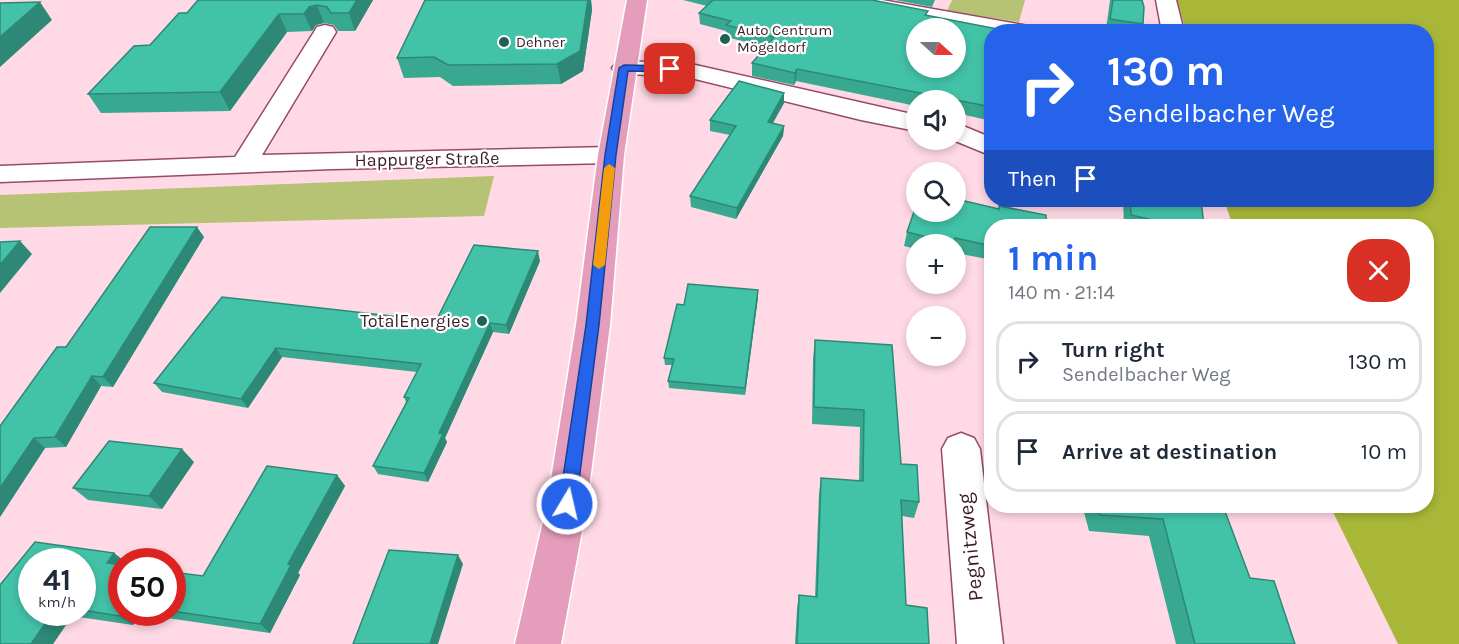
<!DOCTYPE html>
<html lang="en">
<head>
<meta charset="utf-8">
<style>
	:root { --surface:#fff; --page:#f6f6f7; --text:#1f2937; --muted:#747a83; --line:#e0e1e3; --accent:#2563eb }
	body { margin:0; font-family:Karla,sans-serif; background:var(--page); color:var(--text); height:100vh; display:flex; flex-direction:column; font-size:22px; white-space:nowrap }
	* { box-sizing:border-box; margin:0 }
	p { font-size:20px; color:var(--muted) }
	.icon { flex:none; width:33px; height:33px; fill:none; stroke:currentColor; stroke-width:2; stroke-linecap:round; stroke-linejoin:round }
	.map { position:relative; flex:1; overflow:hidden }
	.panel { position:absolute; left:984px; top:219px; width:450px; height:294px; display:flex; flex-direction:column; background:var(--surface); border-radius:24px; box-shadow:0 3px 9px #0003 }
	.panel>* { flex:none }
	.top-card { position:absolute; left:984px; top:24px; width:450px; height:183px; border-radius:24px; box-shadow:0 3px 9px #0003; background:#2563eb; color:#fff; overflow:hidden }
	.needle { width:39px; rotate:111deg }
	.tools { position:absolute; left:906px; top:18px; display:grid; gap:12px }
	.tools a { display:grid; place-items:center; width:60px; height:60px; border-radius:50%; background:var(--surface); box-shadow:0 3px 9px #0003; font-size:30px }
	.speed { position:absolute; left:18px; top:548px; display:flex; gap:12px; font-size:30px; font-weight:700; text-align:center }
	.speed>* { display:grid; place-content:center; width:78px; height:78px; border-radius:50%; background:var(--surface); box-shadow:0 3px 9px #0003; line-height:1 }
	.speed small { font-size:15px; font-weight:400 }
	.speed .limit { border:9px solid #d22; background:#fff; color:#111 }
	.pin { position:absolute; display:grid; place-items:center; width:51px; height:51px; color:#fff; margin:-26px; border-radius:12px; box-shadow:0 3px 9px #0006 }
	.me { position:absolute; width:66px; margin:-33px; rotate:9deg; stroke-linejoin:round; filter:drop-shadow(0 0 4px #0008) }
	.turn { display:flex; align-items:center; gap:21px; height:126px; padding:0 24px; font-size:27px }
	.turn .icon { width:78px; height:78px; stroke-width:2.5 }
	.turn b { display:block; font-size:42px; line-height:51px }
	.then { display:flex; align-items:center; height:57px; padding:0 24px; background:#0003; gap:12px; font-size:22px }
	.round { display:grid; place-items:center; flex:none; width:63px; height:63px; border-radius:24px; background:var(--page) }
	.summary { display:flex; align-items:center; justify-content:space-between; height:102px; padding:0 24px }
	h1 { font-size:36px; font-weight:700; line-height:45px; color:var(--accent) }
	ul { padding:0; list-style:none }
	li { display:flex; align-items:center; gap:18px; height:81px; margin:0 12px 9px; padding:0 12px; border:3px solid var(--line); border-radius:24px }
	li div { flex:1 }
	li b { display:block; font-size:22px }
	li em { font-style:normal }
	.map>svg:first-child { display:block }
	.green { fill:#b6c274 }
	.forest { fill:#a8b738 }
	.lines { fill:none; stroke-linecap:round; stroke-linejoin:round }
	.minor-casing { stroke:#974a69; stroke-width:3 }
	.major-casing { stroke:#fff; stroke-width:3 }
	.minor { fill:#fff; fill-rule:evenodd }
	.major { fill:#e59dbc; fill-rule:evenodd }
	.wall { fill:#39a890; fill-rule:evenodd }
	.shaded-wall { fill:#2e8876 }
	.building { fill:#42c3a8; stroke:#2e8876; stroke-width:1.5; fill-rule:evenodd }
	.route { fill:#2563eb; stroke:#184099; stroke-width:1.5 }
	.slow { fill:#f59e0b }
	.poi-dot { fill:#1e6254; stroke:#fff; stroke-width:2 }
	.labels { text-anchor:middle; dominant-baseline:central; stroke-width:4.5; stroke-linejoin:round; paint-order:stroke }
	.far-poi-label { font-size:15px; fill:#3c1c29; stroke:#fff; text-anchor:start }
	.street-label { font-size:18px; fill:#3c1c29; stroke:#fff }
	.poi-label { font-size:18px; fill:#3c1c29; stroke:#fff; text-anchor:end }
	.near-street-label { font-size:21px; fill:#3c1c29; stroke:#fff }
</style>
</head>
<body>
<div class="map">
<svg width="1459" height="644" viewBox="0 0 1459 644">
	<rect width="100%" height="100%" fill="#ffdae6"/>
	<g class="green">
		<polygon points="952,0 1025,0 1019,22 947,11"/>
		<polygon points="494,176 484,216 0,228 0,195"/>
	</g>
	<polygon class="forest" points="1177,0 1459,0 1459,644 1398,644 1330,506 1426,506 1426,226 1233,226 1224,200 1426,200 1426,32 1186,31"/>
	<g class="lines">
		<defs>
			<g id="minor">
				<polygon points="843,0 882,0 1023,25 1031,27 1034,32 992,32 992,33 853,6 846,4"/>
				<polygon points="1156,0 1176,0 1184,32 1162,32"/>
				<polygon points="325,25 333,27 336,32 262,155 611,147 620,149 624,155 620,161 611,163 332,169 0,182 0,166 235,157 314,32 317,27"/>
				<polygon points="624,61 691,64 916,115 916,131 861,120 691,78 616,73 612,68 616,63"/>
				<polygon points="956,123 992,138 992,156 953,140 956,140"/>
				<polygon points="961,433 974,438 980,449 1003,644 957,644 942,449 948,438"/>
			</g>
			<polygon id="major" points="627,0 647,0 624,155 610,325 587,504 561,644 515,644 547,504 576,325 598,155"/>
		</defs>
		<use href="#minor" class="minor-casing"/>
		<use href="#major" class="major-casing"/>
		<use href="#minor" class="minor"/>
		<use href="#major" class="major"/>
	</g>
	<g class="wall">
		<polygon points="373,0 355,31 338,31 334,25 324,23 316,25 312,31 287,32 230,111 101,113 88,94 150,45 179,13"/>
		<polygon points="425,0 591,0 592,10 583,71 561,84 453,86 440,77 404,78 397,58"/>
		<polygon points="683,0 872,0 927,15 992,32 992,121 956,113 956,100 916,100 916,106 796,81 794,85 752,76 752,63 766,47 726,37 726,31 700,24 699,13 707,6"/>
		<polygon points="895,0 935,0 932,7"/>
		<polygon points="1110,0 1142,0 1143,24 1140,32 1122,32 1106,29"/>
		<polygon points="784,103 773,123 784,126 783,136 736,219 691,207 690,196 730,135 710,131 710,120"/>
		<polygon points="1123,200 1201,200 1204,226 1124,226"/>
		<polygon points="999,209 1046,215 992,226 992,260 956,253 956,244 916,244 916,249 904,246 907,232"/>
		<polygon points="204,237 113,387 101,386 66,447 45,448 0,517 0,426 66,347"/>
		<polygon points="540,261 509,334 493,332 445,438 447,442 428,482 378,474 373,466 406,402 404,397 417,372 282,357 248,408 162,392 154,383 222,297 436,321"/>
		<polygon points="758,297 745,395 669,388 668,381 672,365 665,365 664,358 684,305"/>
		<polygon points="815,340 901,464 919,502 914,518 902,516 906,605 929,644 795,644 797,609 799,595 815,597 819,494 821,478 859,481 860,427 812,424 813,358"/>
		<polygon points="194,462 162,509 88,500 73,488"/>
		<path d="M267 466 337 475 345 486 298 573 300 575 270 633 140 614 133 625 72 616 53 644H0V585L35 542 114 553 124 561H122V612H172V572L203 576ZM32 561H82V612H32Z"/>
		<polygon points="1000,506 1223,506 1250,578 1295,644 1176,644 1149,536 1089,531 1084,512"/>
	</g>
	<g class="shaded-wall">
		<polygon points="357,0 373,0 355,31 349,13"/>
		<polygon points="588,0 591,0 592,10 583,71 561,84 557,64"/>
		<polygon points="40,2 52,20 0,67 0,37"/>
		<polygon points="317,5 324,23 316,25 312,31 304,14 309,7"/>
		<polygon points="279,14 287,32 230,111 220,92"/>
		<polygon points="797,69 796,81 794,85 795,73"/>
		<polygon points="784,93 784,103 767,133 768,122"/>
		<polygon points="784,126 783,136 736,219 737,208"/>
		<polygon points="197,227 204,237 113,387 103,377"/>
		<polygon points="20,241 32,254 0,293 0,265"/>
		<polygon points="538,251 540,261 509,334 506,325"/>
		<polygon points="758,290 758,297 745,395 745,388"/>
		<polygon points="490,323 493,332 445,438 447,442 428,482 424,473 439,433"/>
		<polygon points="276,348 282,357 248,408 241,399"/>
		<polygon points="92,376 101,386 66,447 55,437"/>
		<polygon points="34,438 45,448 0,517 0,488"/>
		<polygon points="182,449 194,462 162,509 149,496"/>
		<polygon points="337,475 345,486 298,573 300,575 270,633 260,624 288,564"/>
		<polygon points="114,553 124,561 122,561 122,571 107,563"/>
		<polygon points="458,555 463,564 438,644 430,644"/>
		<polygon points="53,612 65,612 72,616 53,644 31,644"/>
		<polygon points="122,612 137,612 140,614 133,625 119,616"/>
	</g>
	<g class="building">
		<polygon points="198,0 357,0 349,13 331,13 327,7 317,5 309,7 304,14 279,14 220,92 88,94 134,46 150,45 179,13 187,13"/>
		<polygon points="425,0 588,0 580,51 557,64 448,65 434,57 397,58"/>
		<path d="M713 0H872L928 11 925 15 1013 32H992V107L797 69 795 73 752 63 774 37 726 25 731 21 699 13ZM916 28H956V68H916Z"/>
		<polygon points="1113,0 1142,0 1144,7 1143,24 1110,19"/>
		<polygon points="40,2 0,37 0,3"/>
		<polygon points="1020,30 1033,32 1020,32"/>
		<polygon points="739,81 784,93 768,122 784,126 737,208 690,196 736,126 710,120"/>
		<polygon points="956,199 999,209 999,206 1046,215 1046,226 992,226 992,246 955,238 954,244 907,232 916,206 916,212 956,212"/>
		<polygon points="1130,200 1201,200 1204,226 1150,226 1149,219 1131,215"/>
		<polygon points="150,227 197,227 103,377 92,376 55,437 34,438 0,488 0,426 57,347 66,347"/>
		<polygon points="20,241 0,265 0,242"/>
		<polygon points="474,245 538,251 506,325 490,323 439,433 443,434 424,473 373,466 409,398 404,397 421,364 276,348 241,399 154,383 222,297 436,321"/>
		<polygon points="688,284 758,290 745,388 668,381 674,359 664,358 677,304 684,305"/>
		<polygon points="815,340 892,345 901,464 917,465 919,502 901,500 906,605 927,608 929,644 797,644 799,595 817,597 821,478 863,481 864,410 814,407"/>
		<polygon points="109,441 182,449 149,496 73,488"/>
		<polygon points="267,466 337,475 288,564 291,565 260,624 172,611 172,572 203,576"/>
		<polygon points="1098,506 1223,506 1250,578 1274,581 1295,644 1195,644 1163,519 1100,515"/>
		<polygon points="35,542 114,553 107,563 122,565 122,612 119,616 82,610 82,561 32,561 32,612 53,612 31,644 0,644 0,585"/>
		<polygon points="389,550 458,555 430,644 353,644"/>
	</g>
	<polygon class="route" points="624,65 670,66 675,69 670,72 628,71 616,155 599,325 576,504 573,510 567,512 561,510 559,504 586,325 605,155 619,68"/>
	<polygon class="slow" points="609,164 615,168 605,265 599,269 593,265 604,168"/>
	<g class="poi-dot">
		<circle cx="725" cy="39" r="6"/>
		<circle cx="504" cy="42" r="6"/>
		<circle cx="482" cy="321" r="6"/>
	</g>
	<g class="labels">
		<g class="far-poi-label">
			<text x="737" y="30">Auto Centrum<tspan x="737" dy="17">Mögeldorf</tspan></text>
			<text x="516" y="42">Dehner</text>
		</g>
		<g class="street-label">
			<text transform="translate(427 159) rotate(-1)">Happurger Straße</text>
		</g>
		<g class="poi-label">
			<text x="470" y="321">TotalEnergies</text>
		</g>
		<g class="near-street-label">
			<text transform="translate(970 547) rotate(-96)">Pegnitzweg</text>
		</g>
	</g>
</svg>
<div class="tools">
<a><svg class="needle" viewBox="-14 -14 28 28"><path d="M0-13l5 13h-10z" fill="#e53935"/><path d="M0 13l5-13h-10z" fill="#747a83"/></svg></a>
<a><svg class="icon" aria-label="sound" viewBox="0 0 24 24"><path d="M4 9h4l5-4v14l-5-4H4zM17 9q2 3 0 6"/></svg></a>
<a><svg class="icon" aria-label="search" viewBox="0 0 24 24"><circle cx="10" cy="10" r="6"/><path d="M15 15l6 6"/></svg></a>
<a>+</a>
<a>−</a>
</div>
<div class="speed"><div>41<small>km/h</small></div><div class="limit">50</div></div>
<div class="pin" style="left:670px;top:69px;background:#d93025"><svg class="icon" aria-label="arrive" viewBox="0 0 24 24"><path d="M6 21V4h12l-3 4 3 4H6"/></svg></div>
<svg class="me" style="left:567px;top:504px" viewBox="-20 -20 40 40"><circle r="17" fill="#2563eb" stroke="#fff" stroke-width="3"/><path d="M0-11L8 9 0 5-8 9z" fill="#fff"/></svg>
<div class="top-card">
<div class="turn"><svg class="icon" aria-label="right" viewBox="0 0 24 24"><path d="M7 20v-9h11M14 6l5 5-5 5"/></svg><div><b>130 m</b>Sendelbacher Weg</div></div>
<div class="then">Then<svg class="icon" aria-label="arrive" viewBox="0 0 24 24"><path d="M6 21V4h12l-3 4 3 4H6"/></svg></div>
</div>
<section class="panel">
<div class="summary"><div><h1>1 min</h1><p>140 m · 21:14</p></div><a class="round" style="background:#d93025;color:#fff"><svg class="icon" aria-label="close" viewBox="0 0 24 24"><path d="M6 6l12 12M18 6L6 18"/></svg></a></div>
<ul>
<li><svg class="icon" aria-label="right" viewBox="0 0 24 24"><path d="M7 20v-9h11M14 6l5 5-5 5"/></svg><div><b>Turn right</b><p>Sendelbacher Weg</p></div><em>130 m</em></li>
<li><svg class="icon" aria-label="arrive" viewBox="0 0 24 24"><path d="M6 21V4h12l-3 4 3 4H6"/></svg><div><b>Arrive at destination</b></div><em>10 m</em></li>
</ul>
</section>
</div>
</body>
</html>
